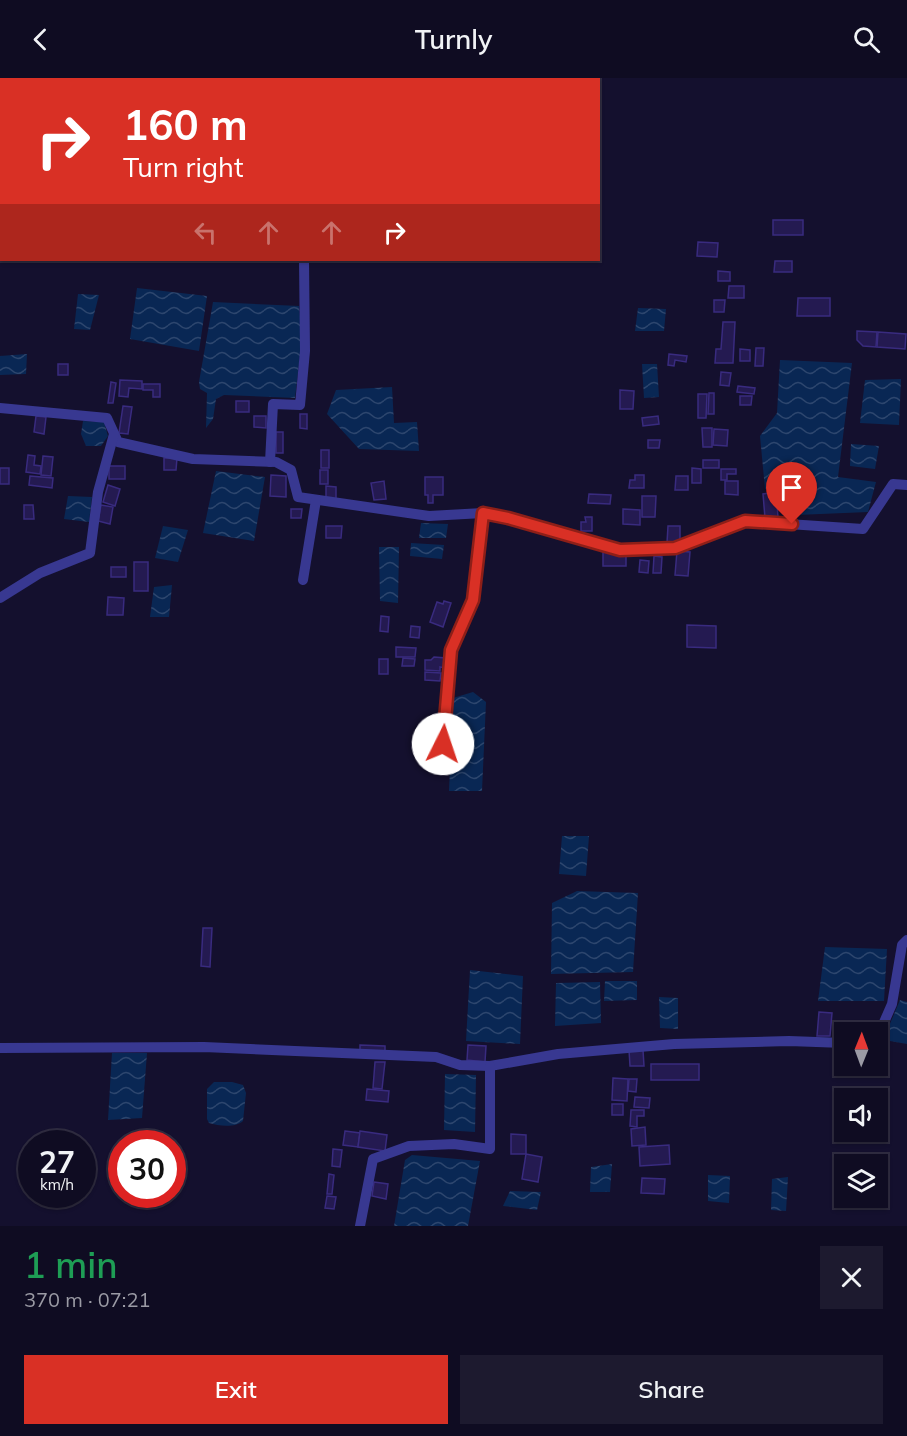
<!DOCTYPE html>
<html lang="en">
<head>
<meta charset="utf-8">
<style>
	:root { --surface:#0f0c22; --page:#1d1a2f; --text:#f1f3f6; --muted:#9b9ba5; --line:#2f2c40; --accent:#d93025 }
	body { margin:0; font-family:Mulish,sans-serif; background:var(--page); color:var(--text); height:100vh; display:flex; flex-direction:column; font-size:22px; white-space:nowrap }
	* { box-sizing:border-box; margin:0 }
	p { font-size:20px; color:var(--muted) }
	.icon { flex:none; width:33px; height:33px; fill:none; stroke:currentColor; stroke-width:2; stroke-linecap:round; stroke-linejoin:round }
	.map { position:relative; height:1148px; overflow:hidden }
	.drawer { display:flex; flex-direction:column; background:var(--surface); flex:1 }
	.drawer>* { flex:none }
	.guide { position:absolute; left:0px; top:0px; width:600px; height:183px; box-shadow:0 2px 4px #0004,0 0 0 2px var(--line); background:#d93025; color:#fff; overflow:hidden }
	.needle { width:39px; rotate:1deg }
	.fabs { position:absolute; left:834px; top:944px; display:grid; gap:12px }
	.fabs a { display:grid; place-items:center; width:54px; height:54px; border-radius:0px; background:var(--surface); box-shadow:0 2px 4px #0004,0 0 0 2px var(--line); font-size:30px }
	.speed { position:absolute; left:18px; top:1052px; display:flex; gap:12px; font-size:30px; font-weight:700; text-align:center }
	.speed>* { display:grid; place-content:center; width:78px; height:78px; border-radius:50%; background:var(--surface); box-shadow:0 2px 4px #0004,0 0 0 2px var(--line); line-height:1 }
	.speed small { font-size:15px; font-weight:400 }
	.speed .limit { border:9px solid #d22; background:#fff; color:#111 }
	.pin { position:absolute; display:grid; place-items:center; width:51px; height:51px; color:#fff; margin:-62px -26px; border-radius:50% 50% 50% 0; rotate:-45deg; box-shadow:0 0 6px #0007 }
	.pin .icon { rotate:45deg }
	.me { position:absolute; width:66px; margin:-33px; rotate:4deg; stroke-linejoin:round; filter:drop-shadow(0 0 4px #0008) }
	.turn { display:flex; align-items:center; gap:21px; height:126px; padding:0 24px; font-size:27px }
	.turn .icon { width:78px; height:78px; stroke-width:2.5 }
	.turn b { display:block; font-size:42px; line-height:51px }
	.lanes { display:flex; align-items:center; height:57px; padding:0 24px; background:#0003; justify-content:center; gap:30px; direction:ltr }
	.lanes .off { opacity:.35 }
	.round { display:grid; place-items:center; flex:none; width:63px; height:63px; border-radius:0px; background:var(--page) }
	.overview { display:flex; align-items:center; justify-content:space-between; height:102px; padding:0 24px }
	h1 { font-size:36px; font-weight:600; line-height:45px; color:#1e9e55 }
	.action { display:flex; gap:12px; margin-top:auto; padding:12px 24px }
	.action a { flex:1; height:69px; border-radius:0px; background:var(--accent); color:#fff; font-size:24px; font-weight:600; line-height:69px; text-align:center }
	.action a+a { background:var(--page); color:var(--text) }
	header { display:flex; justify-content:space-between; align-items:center; height:78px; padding:0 24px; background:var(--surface); font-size:27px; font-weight:600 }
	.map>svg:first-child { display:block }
	.water { fill:url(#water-waves) }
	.building { fill:#241a51; stroke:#392b7f; stroke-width:1.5 }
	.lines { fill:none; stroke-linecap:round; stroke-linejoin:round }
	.street { stroke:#383891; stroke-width:10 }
	.route-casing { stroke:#8d1f18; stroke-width:15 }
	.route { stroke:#d93025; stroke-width:10 }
</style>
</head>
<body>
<header><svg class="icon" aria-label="back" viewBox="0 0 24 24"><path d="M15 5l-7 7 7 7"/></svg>Turnly<svg class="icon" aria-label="search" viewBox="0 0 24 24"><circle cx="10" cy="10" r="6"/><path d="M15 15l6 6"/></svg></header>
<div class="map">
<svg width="907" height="1148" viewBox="0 0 907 1148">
	<defs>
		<pattern id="water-waves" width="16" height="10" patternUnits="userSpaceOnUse" patternTransform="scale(1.5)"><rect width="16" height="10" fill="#092754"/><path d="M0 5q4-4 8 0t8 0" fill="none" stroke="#2d466e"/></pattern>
	</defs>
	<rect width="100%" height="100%" fill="#14102e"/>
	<g class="water">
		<polygon points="137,210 207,218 199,273 130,261"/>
		<polygon points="78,216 99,217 90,252 74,251"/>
		<polygon points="213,224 299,228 302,260 295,320 224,317 216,321 213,341 206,350 207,315 200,311 199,304"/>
		<polygon points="638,230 666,231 664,253 635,253"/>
		<polygon points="27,276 26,296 0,297 0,278"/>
		<polygon points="780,282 852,285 838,399 876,404 868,434 796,437 792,413 765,411 760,358 777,335"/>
		<polygon points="642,286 657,286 659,319 644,320"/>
		<polygon points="901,301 899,347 860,345 865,302"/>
		<polygon points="392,309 394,345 417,344 419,373 359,371 327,336 336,312"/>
		<polygon points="83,343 104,344 108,358 101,368 86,368 81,356"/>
		<polygon points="851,366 879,368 875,391 850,388"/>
		<polygon points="216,393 265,399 254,463 203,455"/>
		<polygon points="68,418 92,419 89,444 64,441"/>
		<polygon points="421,445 448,446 446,460 419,460"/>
		<polygon points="163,448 188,452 178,484 155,480"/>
		<polygon points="411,465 444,467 442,481 410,478"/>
		<polygon points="379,469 399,469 398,525 380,523"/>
		<polygon points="172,507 169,539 150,539 154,509"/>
		<polygon points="473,614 486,624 482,713 449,713 453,620"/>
		<polygon points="562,758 589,758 586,798 559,796"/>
		<polygon points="577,813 638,815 633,894 551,896 552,825"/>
		<polygon points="825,869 887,871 884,923 818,923"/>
		<polygon points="470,892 523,898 520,966 466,963"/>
		<polygon points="605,903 637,903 637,922 604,923"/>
		<polygon points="600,904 601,945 555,948 556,905"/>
		<polygon points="659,919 678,920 678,951 660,950"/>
		<polygon points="900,922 907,924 907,966 890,963 889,948"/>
		<polygon points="112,975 147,975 142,1040 108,1042"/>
		<polygon points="445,996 476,997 475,1054 444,1052"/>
		<path d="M214 1004H232L243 1007 246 1015 243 1043C235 1050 219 1048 209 1045L207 1041V1011Z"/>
		<polygon points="412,1077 480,1083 468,1148 394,1148 405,1082"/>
		<polygon points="612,1086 610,1114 590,1114 591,1089"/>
		<polygon points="708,1097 730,1098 729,1125 708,1123"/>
		<polygon points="788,1099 786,1133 771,1132 772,1101"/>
		<polygon points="510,1113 541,1114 537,1132 503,1128"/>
	</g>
	<g class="building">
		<rect x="773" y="142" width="30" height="15"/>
		<polygon points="698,164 718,165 717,179 697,178"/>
		<polygon points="775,183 792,183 792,194 774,194"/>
		<polygon points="718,193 730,194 730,203 718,203"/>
		<polygon points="729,208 744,208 744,220 728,220"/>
		<polygon points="798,220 830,220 830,238 797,238"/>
		<polygon points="714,222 725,222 724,234 714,234"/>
		<polygon points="723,244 735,244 733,285 715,285 716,271 721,271"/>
		<polygon points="857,253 877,254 876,269 863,268 857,262"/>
		<polygon points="878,254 906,256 905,271 877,269"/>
		<polygon points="756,270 764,270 763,288 755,288"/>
		<polygon points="740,271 750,272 750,283 740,283"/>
		<polygon points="669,276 687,278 686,284 675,282 674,288 668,287"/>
		<rect x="58" y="286" width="10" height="11"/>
		<polygon points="721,294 731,295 729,308 720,307"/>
		<polygon points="120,302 142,303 142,311 129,310 128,319 119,318"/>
		<polygon points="111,304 116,305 113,325 108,325"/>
		<polygon points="143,306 160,306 160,319 153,319 153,312 143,312"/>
		<polygon points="738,308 755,310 754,316 737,314"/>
		<polygon points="620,312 634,313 633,331 620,331"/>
		<polygon points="709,315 714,315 714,336 708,336"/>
		<polygon points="698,316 707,316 706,340 698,340"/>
		<polygon points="740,318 752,318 751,327 740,327"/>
		<rect x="236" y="323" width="13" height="11"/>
		<polygon points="123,328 132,329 128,356 119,355"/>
		<polygon points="300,336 307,336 307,351 300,350"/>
		<polygon points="36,338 46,339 44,356 34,354"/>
		<polygon points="254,338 266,338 266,350 254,349"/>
		<polygon points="658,338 659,346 643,348 642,340"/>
		<polygon points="702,350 712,350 712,369 703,369"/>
		<polygon points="714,351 728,352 727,368 713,367"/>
		<rect x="276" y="354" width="7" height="21"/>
		<polygon points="648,362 660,362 659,370 648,370"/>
		<rect x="321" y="372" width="8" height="18"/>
		<polygon points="28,377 35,378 34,387 41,388 40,396 26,394"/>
		<polygon points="43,378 53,379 51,398 41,397"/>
		<polygon points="164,380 177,380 176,392 164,392"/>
		<rect x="703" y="382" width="16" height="8"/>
		<rect x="109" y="388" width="16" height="13"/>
		<rect x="0" y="390" width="9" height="16"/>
		<polygon points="692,390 701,391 701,405 692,405"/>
		<polygon points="721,391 736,391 736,396 727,396 727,402 721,402"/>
		<rect x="320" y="392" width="8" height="14"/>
		<polygon points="271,397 286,398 286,419 270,418"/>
		<polygon points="635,397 644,397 644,410 629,410 630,402 635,402"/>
		<polygon points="30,398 53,400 52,410 29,407"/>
		<polygon points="676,398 688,398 688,412 675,412"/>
		<polygon points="425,399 443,399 443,417 433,417 433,425 428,425 428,417 425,417"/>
		<polygon points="384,403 386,421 374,422 371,405"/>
		<polygon points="725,403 738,403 738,417 725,416"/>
		<polygon points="108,407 120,411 115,428 103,424"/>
		<polygon points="326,408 336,409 336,421 326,420"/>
		<polygon points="776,414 778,439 765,440 763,416"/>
		<polygon points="589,416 611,417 610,426 588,425"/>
		<polygon points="642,418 656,418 655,439 642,439"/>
		<polygon points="24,427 33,427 34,441 24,441"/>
		<polygon points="101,427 113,429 110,446 98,443"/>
		<polygon points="291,431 302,431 301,440 291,440"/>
		<polygon points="623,431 640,432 640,447 623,446"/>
		<polygon points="585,439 592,439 592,453 581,453 581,444 586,444"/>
		<polygon points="326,448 342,448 341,460 326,460"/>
		<polygon points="668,448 680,448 680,466 667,465"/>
		<polygon points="677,473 690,474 688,498 675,497"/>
		<polygon points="603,474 626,475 626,488 603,488"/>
		<polygon points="654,478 662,479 661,495 653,495"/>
		<polygon points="640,482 649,483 648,495 639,494"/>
		<rect x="134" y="484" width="14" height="29"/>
		<rect x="111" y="489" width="15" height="10"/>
		<polygon points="108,519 124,520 123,537 107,537"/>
		<polygon points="444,523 451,525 443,549 430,544 437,524 443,526"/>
		<polygon points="381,538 389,539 388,554 380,553"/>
		<polygon points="687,547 716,548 716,570 687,569"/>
		<polygon points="411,548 420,549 419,560 410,559"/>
		<polygon points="396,569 416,570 415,579 396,579"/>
		<polygon points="434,579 446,580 445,590 440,589 440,593 425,592 425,582 431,582"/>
		<polygon points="403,580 415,581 414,588 402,588"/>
		<rect x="379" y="581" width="9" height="15"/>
		<polygon points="425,594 441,595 440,603 425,602"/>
		<polygon points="203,850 212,850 210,889 201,888"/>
		<polygon points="819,934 832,935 830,958 817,958"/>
		<polygon points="360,967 385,968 385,974 360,972"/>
		<polygon points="468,967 486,968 485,984 467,982"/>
		<polygon points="629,972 643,972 644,988 630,988"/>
		<polygon points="375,984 385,984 382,1011 373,1010"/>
		<rect x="651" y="986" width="48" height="16"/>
		<polygon points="613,1000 628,1001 627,1023 612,1022"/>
		<polygon points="629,1001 637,1001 636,1014 628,1013"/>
		<polygon points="367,1011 389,1013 388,1024 366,1022"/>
		<polygon points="635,1019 650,1020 649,1030 634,1029"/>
		<rect x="612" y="1026" width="11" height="11"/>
		<polygon points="631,1032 644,1032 644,1038 637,1038 637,1049 630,1048"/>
		<polygon points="645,1049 646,1067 632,1068 631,1051"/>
		<polygon points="345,1053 360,1055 358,1069 343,1067"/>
		<polygon points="360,1053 387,1057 385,1073 358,1069"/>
		<polygon points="511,1056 526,1057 526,1076 511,1076"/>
		<polygon points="669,1067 670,1086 640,1088 639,1069"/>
		<polygon points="333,1071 342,1072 340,1089 332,1088"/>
		<polygon points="526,1076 542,1079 538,1104 522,1101"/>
		<polygon points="329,1096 334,1097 332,1116 327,1116"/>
		<polygon points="642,1100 665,1101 664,1116 641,1115"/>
		<polygon points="374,1104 388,1106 386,1121 372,1118"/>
		<polygon points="327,1118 336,1119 334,1131 325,1130"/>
	</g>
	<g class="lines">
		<g class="street">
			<polyline points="373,2 373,0"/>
			<polyline points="0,330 107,340 118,364 193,381 276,384 291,392 298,419 429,438 483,435"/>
			<polyline points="270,384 273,326 300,327 305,273 304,182"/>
			<polyline points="303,502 316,422"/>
			<polyline points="0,520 40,495 90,475 98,414 114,356"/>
			<polyline points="443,666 451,571 473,522 483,435 508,440 620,472 675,469 745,443 863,451 893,406 907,407"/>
			<polyline points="878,958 892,926 902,867 907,862"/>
			<polyline points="0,970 204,969 436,979 460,987 490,988 558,976 674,966 789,963 844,965"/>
			<polyline points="360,1148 373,1081 409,1068 454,1066 490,1071 490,988"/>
		</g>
	</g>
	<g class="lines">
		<defs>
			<polyline id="route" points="443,666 451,572 473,522 483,435 508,440 620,472 675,470 745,443 792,446"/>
		</defs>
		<use href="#route" class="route-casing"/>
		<use href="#route" class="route"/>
	</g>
</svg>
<div class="fabs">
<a><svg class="needle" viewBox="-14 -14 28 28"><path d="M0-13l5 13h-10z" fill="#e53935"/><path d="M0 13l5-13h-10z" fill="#9b9ba5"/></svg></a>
<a><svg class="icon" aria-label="sound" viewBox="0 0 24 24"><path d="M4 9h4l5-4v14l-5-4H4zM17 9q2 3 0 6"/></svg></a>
<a><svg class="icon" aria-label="layers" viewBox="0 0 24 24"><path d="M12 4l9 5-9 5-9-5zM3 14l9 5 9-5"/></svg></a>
</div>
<div class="speed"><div>27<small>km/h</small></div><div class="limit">30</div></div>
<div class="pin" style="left:792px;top:446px;background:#d93025"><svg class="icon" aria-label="arrive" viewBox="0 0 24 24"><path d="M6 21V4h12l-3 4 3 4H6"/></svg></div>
<svg class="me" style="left:443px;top:666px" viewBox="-20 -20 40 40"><circle r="19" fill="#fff"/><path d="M0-13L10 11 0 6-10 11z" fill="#d93025"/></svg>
<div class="guide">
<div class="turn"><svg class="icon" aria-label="right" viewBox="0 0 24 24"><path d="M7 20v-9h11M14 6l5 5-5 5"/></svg><div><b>160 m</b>Turn right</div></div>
<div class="lanes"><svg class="icon off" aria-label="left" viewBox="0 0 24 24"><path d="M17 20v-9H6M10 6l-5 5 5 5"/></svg><svg class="icon off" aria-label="ahead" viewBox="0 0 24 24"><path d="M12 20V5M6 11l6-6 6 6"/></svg><svg class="icon off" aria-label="ahead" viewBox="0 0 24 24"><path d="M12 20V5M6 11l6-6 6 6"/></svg><svg class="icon" aria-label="right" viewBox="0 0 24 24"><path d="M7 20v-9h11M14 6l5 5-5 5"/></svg></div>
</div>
</div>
<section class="drawer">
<div class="overview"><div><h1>1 min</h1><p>370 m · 07:21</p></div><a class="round"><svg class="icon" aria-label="close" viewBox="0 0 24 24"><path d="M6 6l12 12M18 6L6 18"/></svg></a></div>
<div class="action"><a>Exit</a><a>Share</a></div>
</section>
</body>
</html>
